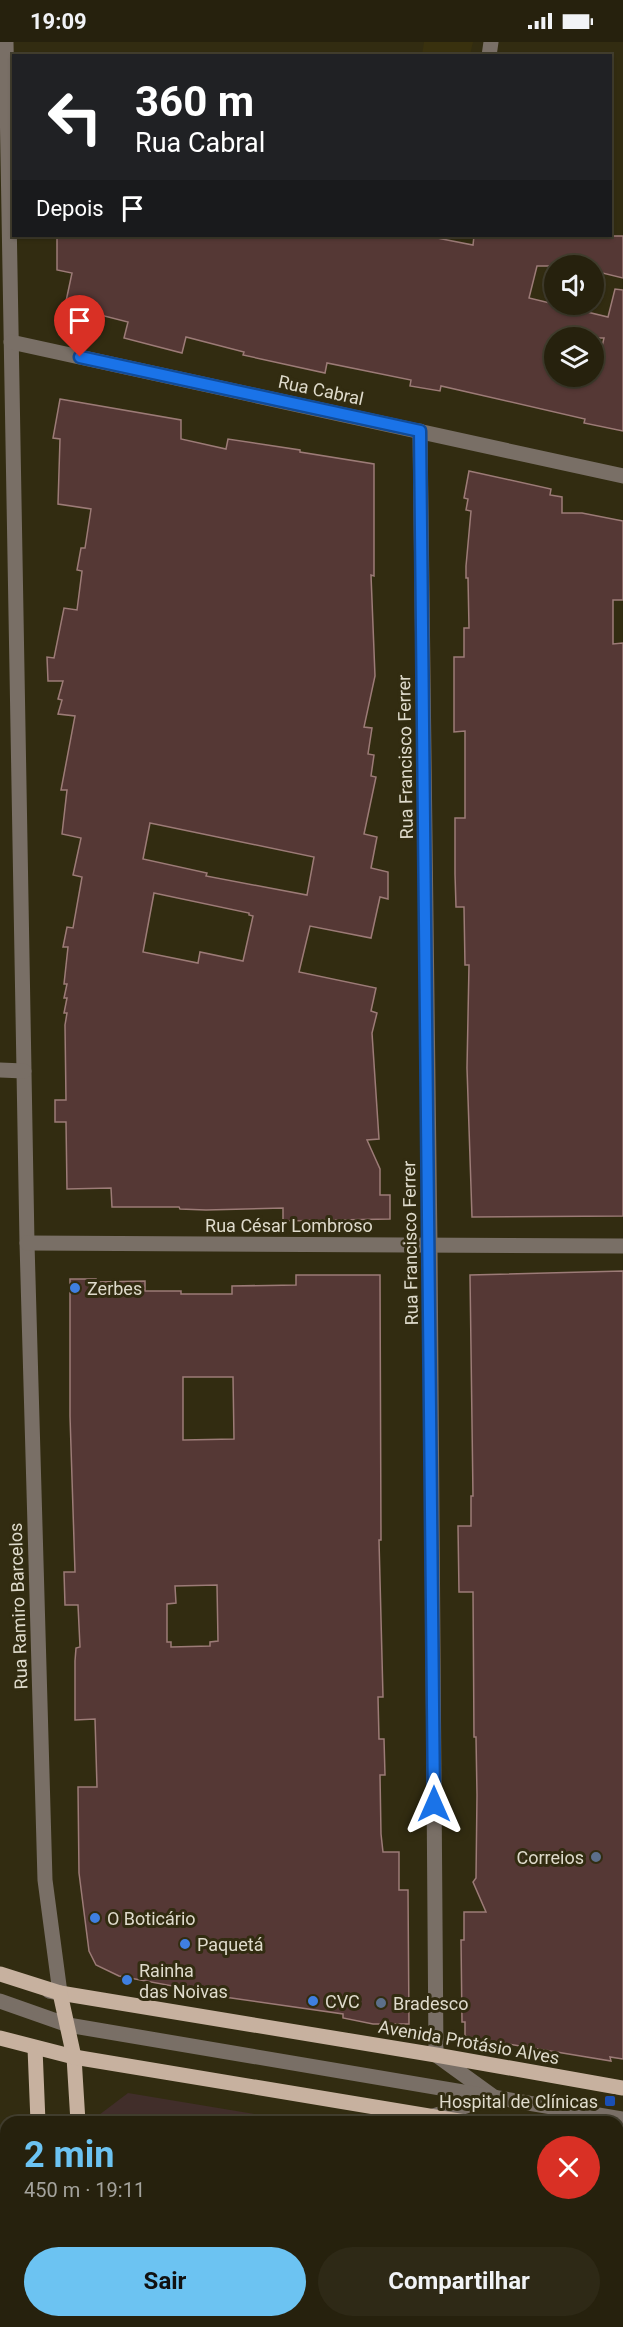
<!DOCTYPE html>
<html lang="pt">
<head>
<meta charset="utf-8">
<style>
	:root { --surface:#26210d; --page:#2e2916; --text:#f1f3f6; --muted:#a4a39d; --line:#423e2e; --accent:#6cc3f2 }
	body { margin:0; font-family:Roboto,sans-serif; background:var(--page); color:var(--text); height:100vh; display:flex; flex-direction:column; font-size:22px; white-space:nowrap }
	* { box-sizing:border-box; margin:0 }
	p { font-size:20px; color:var(--muted) }
	.icon { flex:none; width:33px; height:33px; fill:none; stroke:currentColor; stroke-width:2; stroke-linecap:round; stroke-linejoin:round }
	.map { position:relative; flex:1; overflow:hidden }
	.drawer { position:absolute; left:0px; top:2074px; width:624px; height:212px; display:flex; flex-direction:column; background:var(--surface); border-radius:18px 18px 0 0; box-shadow:0 2px 4px #0004,0 0 0 2px var(--line) }
	.drawer>* { flex:none }
	.banner { position:absolute; left:12px; top:12px; width:600px; height:183px; border-radius:0px; box-shadow:0 2px 4px #0004,0 0 0 2px var(--line); background:#202124; color:#fff; overflow:hidden }
	.buttons { position:absolute; left:544px; top:213px; display:grid; gap:12px }
	.buttons a { display:grid; place-items:center; width:60px; height:60px; border-radius:50%; background:var(--surface); box-shadow:0 2px 4px #0004,0 0 0 2px var(--line); font-size:30px }
	.pin { position:absolute; display:grid; place-items:center; width:51px; height:51px; color:#fff; margin:-62px -26px; border-radius:50% 50% 50% 0; rotate:-45deg; box-shadow:0 0 6px #0007 }
	.pin .icon { rotate:45deg }
	.me { position:absolute; width:66px; margin:-33px; rotate:0deg; stroke-linejoin:round; filter:drop-shadow(0 0 4px #0008) }
	.turn { display:flex; align-items:center; gap:21px; height:126px; padding:0 24px; font-size:27px }
	.turn .icon { width:78px; height:78px; stroke-width:2.5 }
	.turn b { display:block; font-size:42px; line-height:51px }
	.then { display:flex; align-items:center; height:57px; padding:0 24px; background:#0003; gap:12px; font-size:22px }
	.round { display:grid; place-items:center; flex:none; width:63px; height:63px; border-radius:32px; background:var(--page) }
	.summary { display:flex; align-items:center; justify-content:space-between; height:102px; padding:0 24px }
	h1 { font-size:36px; font-weight:700; line-height:45px; color:var(--accent) }
	.cta { display:flex; gap:12px; margin-top:auto; padding:12px 24px }
	.cta a { flex:1; height:69px; border-radius:36px; background:var(--accent); color:#111; font-size:24px; font-weight:700; line-height:69px; text-align:center }
	.cta a+a { background:var(--page); color:var(--text) }
	.status { display:flex; justify-content:space-between; align-items:center; height:42px; padding:0 30px; background:var(--surface); direction:ltr }
	.status svg { height:16px; fill:currentColor }
	.map>svg:first-child { display:block }
	.built { fill:#39310e }
	.education { fill:#412e2a }
	.building { fill:#553835; stroke:#9c7b77; stroke-width:1.5; fill-rule:evenodd }
	.lines { fill:none; stroke-linecap:round; stroke-linejoin:round }
	.minor { stroke:#796f66; stroke-width:15 }
	.major { stroke:#c7b19f; stroke-width:15 }
	.route-casing { stroke:#114b97; stroke-width:15 }
	.route { stroke:#1a73e8; stroke-width:10 }
	.shop-dot { fill:#3f7fe0; stroke:#322c11; stroke-width:2 }
	.service-dot { fill:#5c6f8a; stroke:#322c11; stroke-width:2 }
	.transit-dot { fill:#1a4fb4; stroke:#322c11; stroke-width:2 }
	.labels { text-anchor:middle; dominant-baseline:central; stroke-width:6; stroke-linejoin:round; paint-order:stroke }
	.street-label { font-size:18px; fill:#dfdbcc; stroke:#322c11 }
	.poi-label { font-size:18px; fill:#dfdbcc; stroke:#322c11; text-anchor:start }
</style>
</head>
<body>
<div class="status"><b>19:09</b><svg viewBox="0 0 49 12"><path d="M0 12V9h3v3zM5 12V6h3v6zM10 12V3h3v9zM15 12V0h3v12zM26 1h20v11H26zM47 4h2v5h-2z"/></svg></div>
<div class="map">
<svg width="623" height="2285" viewBox="0 0 623 2285">
	<rect width="100%" height="100%" fill="#322c11"/>
	<polygon class="built" points="424,0 473,0 470,13 422,13"/>
	<g class="education">
		<polygon points="128,2051 303,2080 99,2080 99,2073"/>
		<polygon points="618,2134 623,2135 623,2285 109,2285 109,2280 618,2280"/>
	</g>
	<g class="building">
		<path d="M57 194H427L473 203 474 194H623V236L594 229V224H537L529 256 608 275 615 247 623 248V389L584 381 585 377 441 344 440 349 410 344 411 338 327 321 325 331 243 313 244 310 186 295 182 311 124 296 128 280 65 264 72 231 57 228ZM555 296H604L595 334H555Z"/>
		<path d="M60 357 181 378V397L226 407 228 397 300 408V410L374 422V534L371 533 375 634 364 685 372 686 368 712 374 713 371 734 376 735 364 792 377 795 371 826 388 830V857L380 855 371 896 310 884 299 930 376 946 371 969 377 971 372 991 379 1097 367 1098 380 1127V1153H390V1177L283 1179V1166L206 1168 180 1167 179 1165H112L111 1146 67 1147 66 1080H55V1058H66L65 983 67 971H64L67 956H64L67 942H64L68 905H63L67 885 73 886 82 835 73 833 81 796 62 792 67 748H61L75 674 58 672 62 658 58 657 63 639H48L47 615 54 616 64 566 77 568 82 529 77 528 81 506H85L91 467 58 462 60 397 53 396ZM150 781 314 815 307 853 206 834 207 831 143 817ZM154 851 249 871V873L253 874 243 919 200 910 198 921 143 910Z"/>
		<polygon points="469,429 551,447 550,453 562,455 562,471 582,471 623,479 623,558 613,558 613,602 623,601 623,1174 472,1175 467,1026 469,923 465,923 464,865 456,865 455,832 455,776 465,776 465,689 454,690 454,615 464,615 464,586 469,586 468,536 466,536 466,524 471,469 466,468 468,457 464,456"/>
		<polygon points="623,1229 623,2017 610,2015 611,2019 502,2001 501,2005 472,1999 473,1996 465,1994 465,1980 462,1980 461,1898 464,1898 464,1870 486,1870 473,1840 476,1836 477,1753 476,1695 474,1695 473,1550 459,1550 458,1484 471,1484 471,1454 473,1454 470,1233"/>
		<path d="M296 1233H380L381 1498H379L383 1655H378L379 1697H384L385 1733H380L381 1792 383 1810H399V1848H408L409 1982H373L343 1976V1972L196 1951 173 1946V1944L119 1934 96 1923 89 1909 79 1831 78 1745H97L95 1677 75 1678V1619L76 1606 80 1605 78 1563H65L64 1530H75L70 1374V1237H96V1240L145 1239V1249H181V1252H232V1244L296 1243ZM183 1335H233L234 1397 183 1398ZM217 1543 218 1599 210 1600V1604L171 1605V1600H167V1562L176 1561 175 1544Z"/>
	</g>
	<g class="lines">
		<g class="minor">
			<polyline points="6,0 27,1201 45,1838 60,1951 49,1949"/>
			<polyline points="489,14 491,0"/>
			<polyline points="11,300 623,434"/>
			<polyline points="420,389 430,1203 436,2013 494,2055"/>
			<polyline points="0,1028 24,1029"/>
			<polyline points="27,1201 623,1204"/>
			<polyline points="0,1959 68,1983 623,2077"/>
			<polyline points="430,2075 492,2056"/>
			<polyline points="183,2285 232,2282 236,2280"/>
			<polyline points="283,2285 292,2280"/>
		</g>
		<g class="major">
			<polyline points="0,1932 60,1951 436,2013 623,2046"/>
			<polyline points="60,1951 74,2015 78,2080"/>
			<polyline points="0,1996 74,2015 465,2080"/>
			<polyline points="35,2006 38,2080"/>
			<polyline points="618,2106 623,2107"/>
			<polyline points="47,2280 47,2285"/>
			<polyline points="90,2280 90,2285"/>
		</g>
	</g>
	<g class="lines">
		<defs>
			<polyline id="route" points="80,315 420,389 434,1762"/>
		</defs>
		<use href="#route" class="route-casing"/>
		<use href="#route" class="route"/>
	</g>
	<g class="shop-dot">
		<circle cx="75" cy="1246" r="6"/>
		<circle cx="95" cy="1876" r="6"/>
		<circle cx="185" cy="1902" r="6"/>
		<circle cx="127" cy="1938" r="6"/>
		<circle cx="313" cy="1959" r="6"/>
	</g>
	<g class="service-dot">
		<circle cx="596" cy="1815" r="6"/>
		<circle cx="381" cy="1961" r="6"/>
	</g>
	<rect class="transit-dot" x="604" y="2053" width="12" height="12" rx="3"/>
	<g class="labels">
		<g class="street-label">
			<text transform="translate(321 348) rotate(12)">Rua Cabral</text>
			<text transform="translate(405 715) rotate(-91)">Rua Francisco Ferrer</text>
			<text x="289" y="1183">Rua César Lombroso</text>
			<text transform="translate(410 1201) rotate(-91)">Rua Francisco Ferrer</text>
			<text transform="translate(18 1564) rotate(-92)">Rua Ramiro Barcelos</text>
			<text transform="translate(469 2000) rotate(10)">Avenida Protásio Alves</text>
		</g>
		<g class="poi-label">
			<text x="87" y="1246">Zerbes</text>
			<text x="584" y="1815" text-anchor="end">Correios</text>
			<text x="107" y="1876">O Boticário</text>
			<text x="197" y="1902">Paquetá</text>
			<text x="139" y="1928">Rainha<tspan x="139" dy="21">das Noivas</tspan></text>
			<text x="325" y="1959">CVC</text>
			<text x="393" y="1961">Bradesco</text>
			<text x="598" y="2059" text-anchor="end">Hospital de Clínicas</text>
		</g>
	</g>
</svg>
<div class="buttons">
<a><svg class="icon" aria-label="sound" viewBox="0 0 24 24"><path d="M4 9h4l5-4v14l-5-4H4zM17 9q2 3 0 6"/></svg></a>
<a><svg class="icon" aria-label="layers" viewBox="0 0 24 24"><path d="M12 4l9 5-9 5-9-5zM3 14l9 5 9-5"/></svg></a>
</div>
<div class="pin" style="left:80px;top:315px;background:#d93025"><svg class="icon" aria-label="arrive" viewBox="0 0 24 24"><path d="M6 21V4h12l-3 4 3 4H6"/></svg></div>
<svg class="me" style="left:434px;top:1762px" viewBox="-20 -20 40 40"><path d="M0-17L14 15 0 8-14 15z" fill="#1a73e8" stroke="#fff" stroke-width="4"/></svg>
<div class="banner">
<div class="turn"><svg class="icon" aria-label="left" viewBox="0 0 24 24"><path d="M17 20v-9H6M10 6l-5 5 5 5"/></svg><div><b>360 m</b>Rua Cabral</div></div>
<div class="then">Depois<svg class="icon" aria-label="arrive" viewBox="0 0 24 24"><path d="M6 21V4h12l-3 4 3 4H6"/></svg></div>
</div>
<section class="drawer">
<div class="summary"><div><h1>2 min</h1><p>450 m · 19:11</p></div><a class="round" style="background:#d93025;color:#fff"><svg class="icon" aria-label="close" viewBox="0 0 24 24"><path d="M6 6l12 12M18 6L6 18"/></svg></a></div>
<div class="cta"><a>Sair</a><a>Compartilhar</a></div>
</section>
</div>
</body>
</html>
